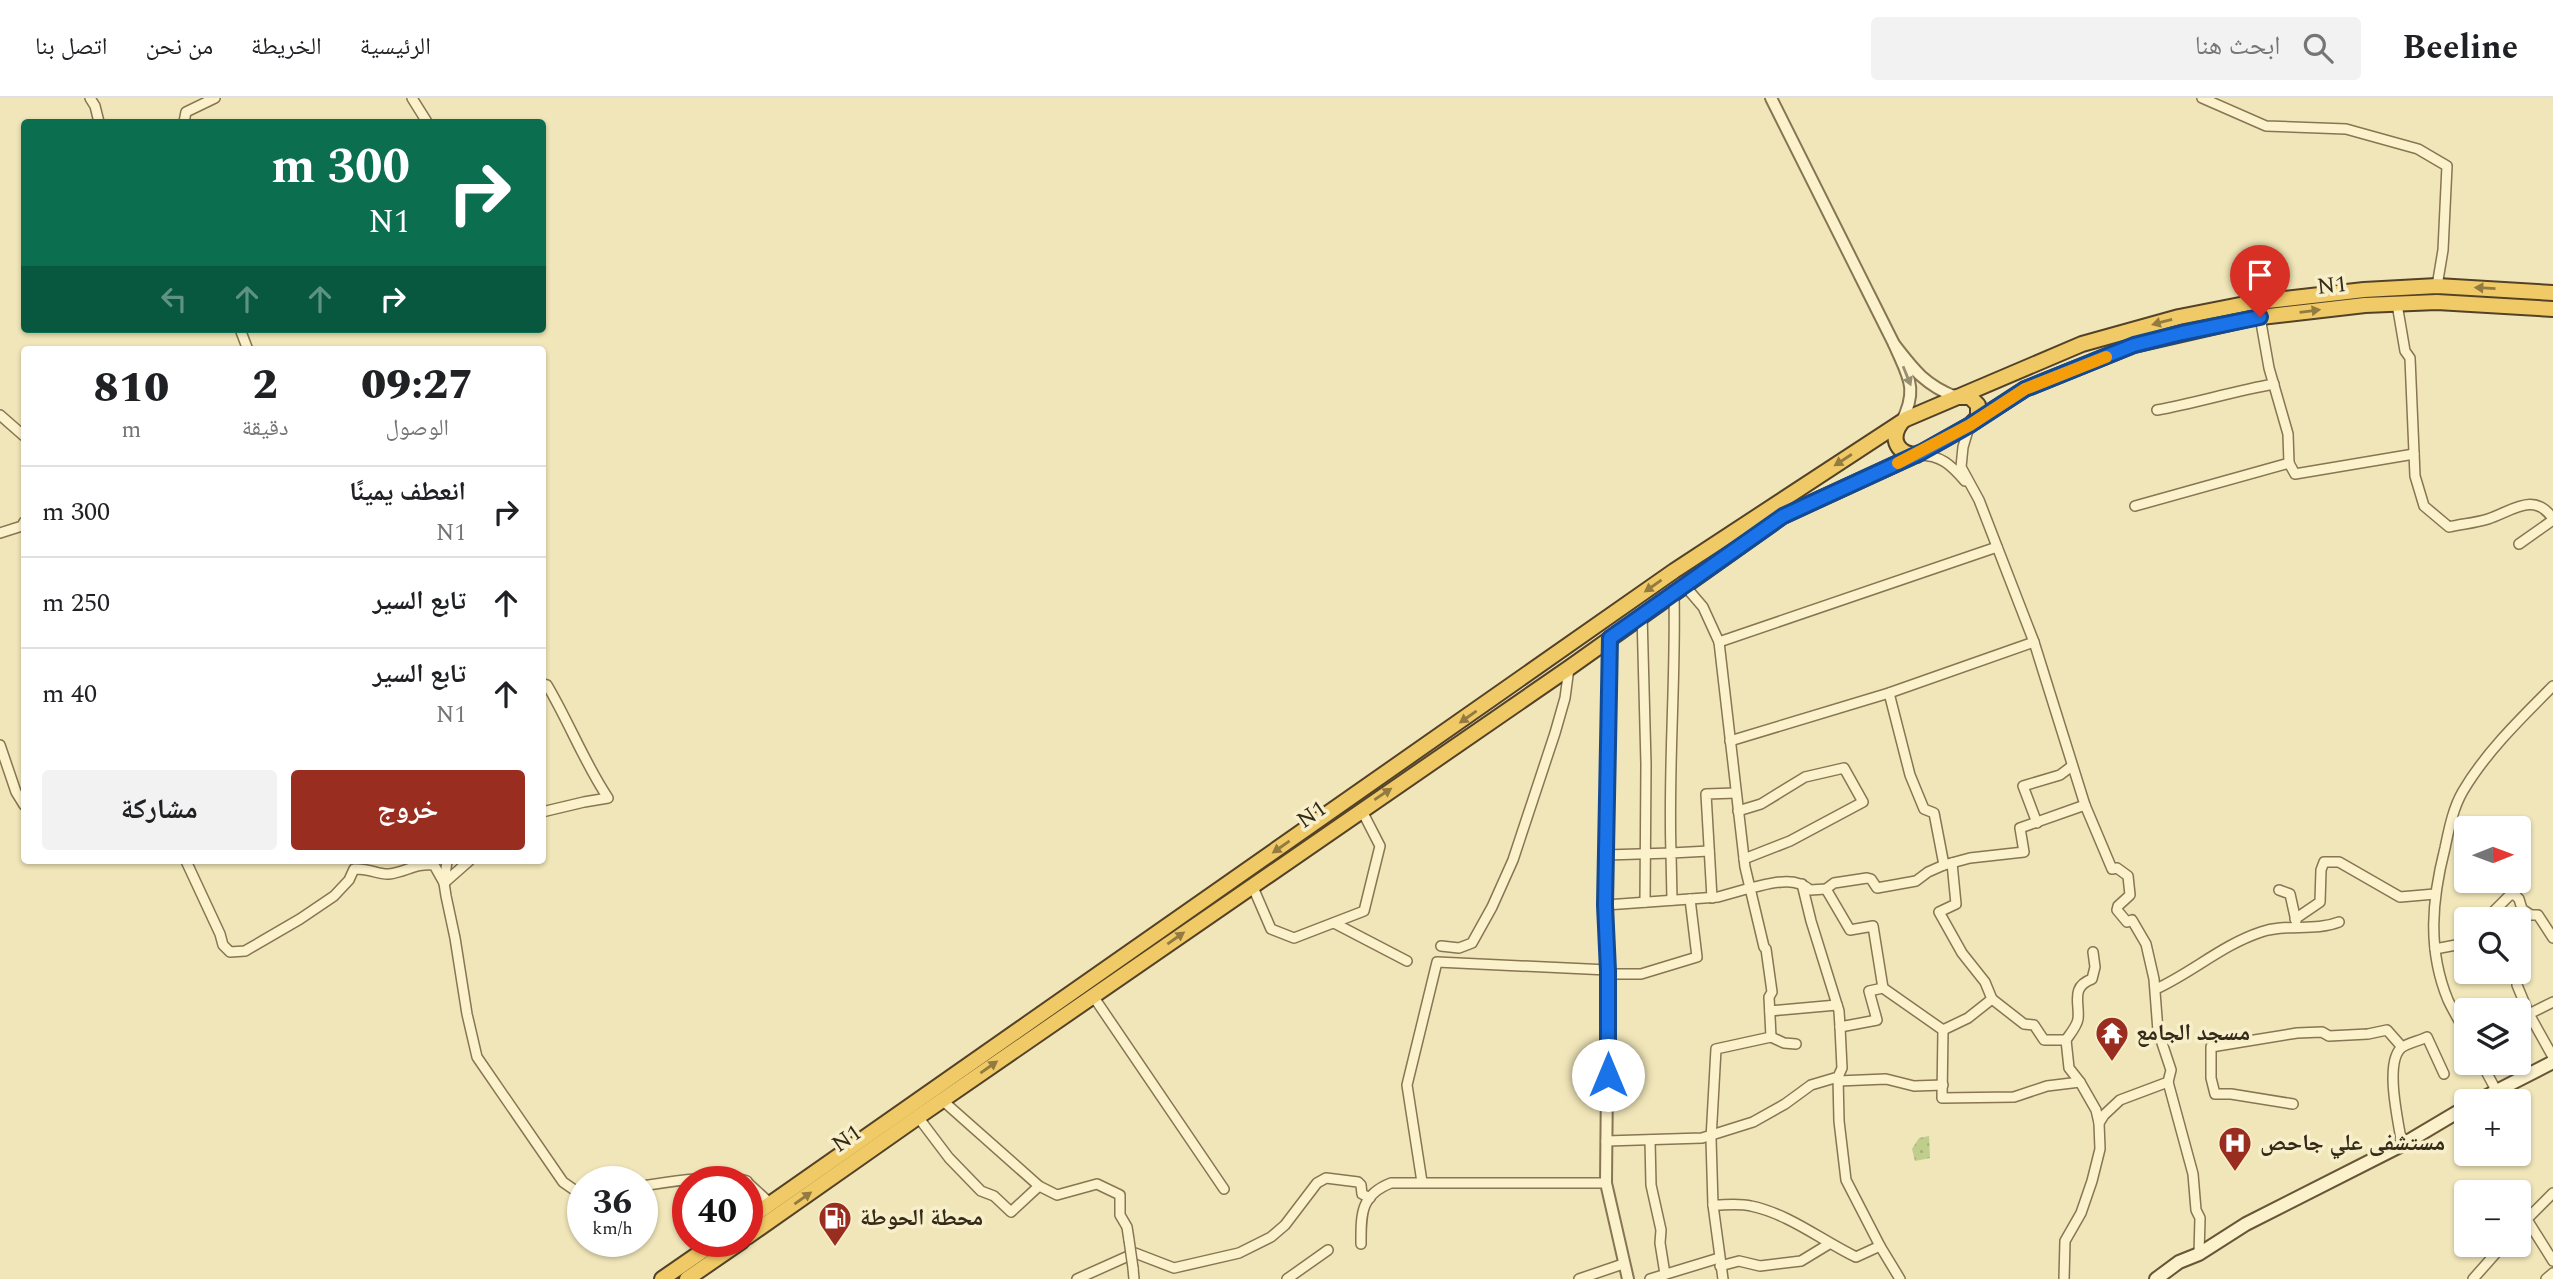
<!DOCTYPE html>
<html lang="ar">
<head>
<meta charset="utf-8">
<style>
	:root { --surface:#fff; --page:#f2f2f2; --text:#202124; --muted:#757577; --line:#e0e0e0; --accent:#992d20 }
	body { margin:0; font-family:Spectral,"Noto Naskh Arabic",serif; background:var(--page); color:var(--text); direction:rtl; height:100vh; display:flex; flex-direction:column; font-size:26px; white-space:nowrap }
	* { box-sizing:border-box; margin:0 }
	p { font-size:23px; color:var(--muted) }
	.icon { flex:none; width:38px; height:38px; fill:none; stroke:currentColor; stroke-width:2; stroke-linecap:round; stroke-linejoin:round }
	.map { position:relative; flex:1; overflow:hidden; direction:ltr }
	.drawer { position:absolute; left:21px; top:248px; width:525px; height:518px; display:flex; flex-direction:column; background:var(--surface); border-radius:7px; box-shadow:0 2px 5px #0004; direction:rtl }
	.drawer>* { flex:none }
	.banner { position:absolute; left:21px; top:21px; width:525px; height:214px; border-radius:7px; box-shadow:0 2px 5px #0004; direction:rtl; background:#0b6e4f; color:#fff; overflow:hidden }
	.needle { width:46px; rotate:89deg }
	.controls { position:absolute; left:2454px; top:718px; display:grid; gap:14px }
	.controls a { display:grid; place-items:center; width:77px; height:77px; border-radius:7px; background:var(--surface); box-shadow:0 2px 5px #0004; font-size:35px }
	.speed { position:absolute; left:567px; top:1068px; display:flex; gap:14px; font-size:35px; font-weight:700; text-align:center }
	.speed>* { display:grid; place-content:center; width:91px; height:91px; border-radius:50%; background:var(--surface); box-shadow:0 2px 5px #0004; line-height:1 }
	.speed small { font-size:18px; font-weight:400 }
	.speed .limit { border:10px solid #d22; background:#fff; color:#111 }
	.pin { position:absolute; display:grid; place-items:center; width:60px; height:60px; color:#fff; margin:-72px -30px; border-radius:50% 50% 50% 0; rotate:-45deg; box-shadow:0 0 7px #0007 }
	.pin .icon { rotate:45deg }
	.me { position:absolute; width:77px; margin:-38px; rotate:0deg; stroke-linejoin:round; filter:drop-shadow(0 0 5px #0008) }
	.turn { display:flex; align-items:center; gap:24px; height:147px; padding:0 21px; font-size:32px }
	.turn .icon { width:91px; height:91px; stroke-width:2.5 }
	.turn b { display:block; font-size:49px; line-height:60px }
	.lanes { display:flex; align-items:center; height:66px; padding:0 21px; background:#0003; justify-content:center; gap:35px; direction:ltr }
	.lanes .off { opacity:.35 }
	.eta { display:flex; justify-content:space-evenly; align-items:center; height:119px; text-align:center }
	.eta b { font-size:42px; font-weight:800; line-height:49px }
	.button { display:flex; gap:14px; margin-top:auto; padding:14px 21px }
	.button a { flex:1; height:80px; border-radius:7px; background:var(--accent); color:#fff; font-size:28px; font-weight:800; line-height:80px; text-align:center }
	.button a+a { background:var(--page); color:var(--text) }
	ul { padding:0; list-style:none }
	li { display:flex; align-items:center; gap:21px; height:91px; padding:0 21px; border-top:2px solid var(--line) }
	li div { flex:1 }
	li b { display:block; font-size:26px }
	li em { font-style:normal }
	header { display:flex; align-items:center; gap:42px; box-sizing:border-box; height:98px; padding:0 35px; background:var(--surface); border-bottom:2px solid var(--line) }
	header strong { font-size:33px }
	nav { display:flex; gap:38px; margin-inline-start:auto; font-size:24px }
	.search { width:490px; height:63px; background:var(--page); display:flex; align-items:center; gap:18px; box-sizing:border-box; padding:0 24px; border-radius:7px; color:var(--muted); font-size:26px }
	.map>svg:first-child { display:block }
	.park { fill:url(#park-dots) }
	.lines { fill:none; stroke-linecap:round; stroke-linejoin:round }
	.minor-casing { stroke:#877553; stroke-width:12 }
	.tertiary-casing { stroke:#877553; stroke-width:14 }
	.secondary-casing { stroke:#685537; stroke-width:16 }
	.trunk-casing { stroke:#544228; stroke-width:18 }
	.minor { stroke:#fbf2cc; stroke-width:9 }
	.tertiary { stroke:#fbf2cc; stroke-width:10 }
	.secondary { stroke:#fbf2cc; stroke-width:12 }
	.trunk { stroke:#f0ca66; stroke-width:14 }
	.minor-bridge-casing { stroke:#877553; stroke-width:12; stroke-linecap:butt }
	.minor-bridge { stroke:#fbf2cc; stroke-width:9 }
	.oneway { fill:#927a40 }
	.oneway2 { fill:#988e72 }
	.route-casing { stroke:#114b97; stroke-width:18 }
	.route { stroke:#1a73e8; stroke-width:12 }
	.slow { stroke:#f59e0b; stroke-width:12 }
	.labels { text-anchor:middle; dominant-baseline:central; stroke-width:7; stroke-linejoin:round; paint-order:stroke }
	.street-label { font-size:23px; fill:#352a19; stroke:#f7efc9 }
	.poi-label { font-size:23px; font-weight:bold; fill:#352a19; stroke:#f7efc9; text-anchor:start }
</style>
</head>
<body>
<header>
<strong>Beeline</strong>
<div class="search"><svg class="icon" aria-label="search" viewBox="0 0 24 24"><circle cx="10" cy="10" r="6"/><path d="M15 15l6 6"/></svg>ابحث هنا</div>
<nav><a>الرئيسية</a><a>الخريطة</a><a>من نحن</a><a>اتصل بنا</a></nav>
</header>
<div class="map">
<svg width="2553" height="1181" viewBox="0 0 2553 1181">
	<defs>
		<pattern id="park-dots" width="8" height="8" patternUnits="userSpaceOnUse" patternTransform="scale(1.75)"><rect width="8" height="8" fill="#bfce8d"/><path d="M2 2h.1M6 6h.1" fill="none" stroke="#a5b179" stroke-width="1.8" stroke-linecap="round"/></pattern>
	</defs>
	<rect width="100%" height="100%" fill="#f0e6b9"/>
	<polygon class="park" points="1929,1038 1930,1060 1915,1063 1912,1051 1919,1040"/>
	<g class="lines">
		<defs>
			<g id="minor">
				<polyline points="90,0 95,8 99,24"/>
				<polyline points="412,0 427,24"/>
				<polyline points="2202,0 2266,28 2346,31 2418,51 2447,68 2443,152 2437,188"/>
				<polyline points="184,24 186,14 215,0"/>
				<path d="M2397 206 2405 253 2410 260 2415 378 2424 408 2449 429C2462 426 2475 425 2488 421 2512 413 2535 393 2553 421"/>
				<polyline points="2260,219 2269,270 2288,336 2289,365"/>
				<polyline points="240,231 248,252"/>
				<path d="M2157 312C2196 305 2234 293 2274 286"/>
				<polyline points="0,317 24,338"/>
				<polyline points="1969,329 1963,349 1961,369 1979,402 2034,544 2085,707 2112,771 2117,770 2128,778 2130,797 2118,808 2117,812 2127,824 2132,822 2146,846 2154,881 2158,933 2171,972 2168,984 2120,1002 2104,1017 2099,1025 2100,1051 2092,1083 2081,1115 2065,1143 2064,1181"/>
				<path d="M1919 357C1941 357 1951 367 1965 383"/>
				<polyline points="2135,408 2289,365 2295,376 2414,356"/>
				<polyline points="0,435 22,428 24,424"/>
				<polyline points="2519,446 2553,422"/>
				<polyline points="1642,516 1646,666 1645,804"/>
				<polyline points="1719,544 1997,449"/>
				<path d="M542 586 547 587C569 624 584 664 608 700L584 704 542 714"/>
				<polyline points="1889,595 1910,677 1924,711 1934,715 1944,767"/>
				<polyline points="1730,643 1889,595 2034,544"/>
				<polyline points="0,647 16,694 24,707"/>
				<polyline points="1738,713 1761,706 1805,679 1844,670 1863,704 1790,743 1744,761"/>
				<polyline points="2037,725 2023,688 2060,677 2072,668"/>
				<path d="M1606 757 1671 755C1668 668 1676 582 1674 496"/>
				<path d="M186 763 220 836 223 847 230 854 245 853 300 821 334 798 349 782 354 771C370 770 378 777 389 776 407 774 414 765 434 767L443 783"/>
				<polyline points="447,763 444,785 446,798 455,840 467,916 477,959 563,1084 583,1098"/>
				<polyline points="444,785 469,763"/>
				<polyline points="1802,786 1811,823 1839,913 1840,929 1877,922 1869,893 1883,890 1943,932 1942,1000 2014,999 2047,988 2080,984 2096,1012 2099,1025"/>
				<polyline points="1252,787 1271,831 1294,840 1364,813 1380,748 1361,711"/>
				<polyline points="1826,791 1850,832 1873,828 1883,890"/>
				<polyline points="2279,792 2290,796 2296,823"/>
				<polyline points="1712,800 1706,696 1736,695"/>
				<polyline points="1672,802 1671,755 1709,753"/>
				<polyline points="1606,807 1718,799 1750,790 1745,769 1719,544 1703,509 1685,488"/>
				<polyline points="2295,821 2320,804 2321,772 2324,764 2339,764 2400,799 2435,796"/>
				<polyline points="2486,821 2510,797 2515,797 2519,801 2522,811 2531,817 2538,817 2553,840"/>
				<polyline points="1334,825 1407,863"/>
				<polyline points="1441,848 1459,850 1472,845 1492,809 1513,762 1555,635 1565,600 1569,570"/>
				<polyline points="2435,851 2456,847 2466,839"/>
				<polyline points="1608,876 1641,876 1697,859 1690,801"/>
				<polyline points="2517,887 2529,916 2553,959"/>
				<path d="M2156 891C2193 874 2222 847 2261 834 2287 825 2314 834 2339 824"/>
				<polyline points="1093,898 1224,1091"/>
				<polyline points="1992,901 2024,926 2034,927 2044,942 2066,942 2069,970 2080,984"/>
				<polyline points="1770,913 1837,907"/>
				<polyline points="2529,916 2553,904"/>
				<polyline points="1943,932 1968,920 1992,901 1985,884 1962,855 1939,814 1956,806 1952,765"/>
				<path d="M2466 935C2460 924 2453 913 2448 902 2427 851 2432 801 2445 750 2449 731 2453 710 2463 693 2486 654 2521 620 2553 588"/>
				<polyline points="1771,939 1784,945 1796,946"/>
				<path d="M2066 942C2070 936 2077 928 2078 921 2080 905 2070 889 2092 881L2095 869 2093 854"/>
				<polyline points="2481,964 2496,992"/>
				<polyline points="1838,979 1839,1023 1846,1082 1880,1148"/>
				<polyline points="1838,983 1886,981 1914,988 1943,987"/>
				<polyline points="2168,984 2193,1076 2196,1112 2200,1120 2199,1156"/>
				<polyline points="942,1002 1039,1088 1057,1097 1097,1086 1120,1097 1120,1117 1127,1129 1129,1142"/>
				<polyline points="2293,1006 2231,996 2215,996 2211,980 2211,949 2297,935 2322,934 2329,938 2368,936 2387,932 2402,949"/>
				<polyline points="918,1019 949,1060 981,1093 994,1098 1011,1114 1039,1088"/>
				<polyline points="1650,1042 1651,1087 1661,1132 1660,1145 1665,1176"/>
				<polyline points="1606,1043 1702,1040 1753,1024 1785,1006 1811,987 1838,979 1842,970 1840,929"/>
				<path d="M2402 1047C2399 1026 2384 966 2401 950 2407 945 2419 943 2427 939L2444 976"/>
				<polyline points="747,1084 771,1106"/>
				<polyline points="1422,1084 1407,987 1437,864 1608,872"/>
				<path d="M642 1088C666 1084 726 1075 747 1083"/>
				<path d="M1713 1107C1725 1107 1740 1105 1751 1108 1789 1116 1821 1142 1856 1159L1880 1148 1900 1181"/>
				<polyline points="2526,1120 2553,1163"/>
				<polyline points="2518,1130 2553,1095"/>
				<path d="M1361 1146C1361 1117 1360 1097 1391 1085H1606"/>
				<polyline points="1720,1168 1739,1163 1760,1168 1801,1163 1829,1146"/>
				<polyline points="1133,1170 1134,1181"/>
				<polyline points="1077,1181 1135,1155 1174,1170 1239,1155 1271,1139 1285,1127 1317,1085 1326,1080 1358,1084 1361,1087 1362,1096 1370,1100"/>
				<polyline points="1287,1181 1328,1152"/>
				<polyline points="1579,1181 1623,1166"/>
				<polyline points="1650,1181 1719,1160"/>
				<path d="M1723 1181 1713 1107 1711 1041 1716 951 1771 939 1769 899 1772 894 1766 851 1764 849 1750 790C1770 786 1794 777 1810 792L1826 791 1834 785 1867 780 1871 781 1877 790 1916 783 1928 774 1944 767 1970 760 2024 754 2020 730 2085 707"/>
				<polyline points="2473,1181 2504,1146"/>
				<polyline points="2546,1181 2553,1175"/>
			</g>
			<g id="tertiary">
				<polyline points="1771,0 1894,246"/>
				<path d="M1901 325C1919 290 1908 279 1894 246 1914 272 1925 287 1956 299"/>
				<polyline points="1610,540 1606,807 1608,876 1606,1085 1628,1181"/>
			</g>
			<g id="secondary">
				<polyline points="2477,1003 2553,964"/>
				<polyline points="2156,1181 2179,1164 2199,1156 2246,1126 2402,1047 2466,1009"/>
			</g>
			<g id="trunk">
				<polyline points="1974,324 2025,291 2134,247 2252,220 2365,207 2437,204 2553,211"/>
				<path d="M1901 325C1889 341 1898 357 1917 357"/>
				<polyline points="747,1122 1674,473 1906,321 2082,246 2179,219 2250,205 2364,192 2437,188 2553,195"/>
				<polyline points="747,1139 918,1019 1569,570 1783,418 1922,354 1970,327 1978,319 1978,307 1970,299 1957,299"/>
				<polyline points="662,1181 717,1143"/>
				<polyline points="687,1181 742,1143"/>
			</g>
		</defs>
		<use href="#minor" class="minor-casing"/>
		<use href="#tertiary" class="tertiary-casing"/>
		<use href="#secondary" class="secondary-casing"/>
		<use href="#trunk" class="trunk-casing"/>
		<use href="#minor" class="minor"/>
		<use href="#tertiary" class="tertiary"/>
		<use href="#secondary" class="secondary"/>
		<use href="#trunk" class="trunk"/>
		<defs>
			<polyline id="minor-bridge" points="1129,1142 1133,1170"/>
		</defs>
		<use href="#minor-bridge" class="minor-bridge-casing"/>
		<use href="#minor-bridge" class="minor-bridge"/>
	</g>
	<defs><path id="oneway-solid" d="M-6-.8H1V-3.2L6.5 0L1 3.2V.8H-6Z" transform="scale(1.75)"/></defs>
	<g class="oneway">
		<use href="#oneway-solid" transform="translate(2485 190) rotate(-177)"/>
		<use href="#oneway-solid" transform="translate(2310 213) rotate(-7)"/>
		<use href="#oneway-solid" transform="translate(2162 224) rotate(165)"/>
		<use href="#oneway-solid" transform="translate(1843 362) rotate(147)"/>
		<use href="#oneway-solid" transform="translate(1653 488) rotate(145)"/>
		<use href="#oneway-solid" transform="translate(1468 619) rotate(145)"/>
		<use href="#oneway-solid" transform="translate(1383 696) rotate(-34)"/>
		<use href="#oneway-solid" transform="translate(1281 749) rotate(145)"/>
		<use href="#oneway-solid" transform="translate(1176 840) rotate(-35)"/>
		<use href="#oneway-solid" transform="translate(989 969) rotate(-35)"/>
		<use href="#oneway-solid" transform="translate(803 1100) rotate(-35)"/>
	</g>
	<use class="oneway2" href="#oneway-solid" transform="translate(1907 278) rotate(68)"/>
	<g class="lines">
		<defs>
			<polyline id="route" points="1608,977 1608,873 1605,807 1610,540 1783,418 1922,354 1970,327 2025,291 2134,247 2182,235 2260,219"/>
		</defs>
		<use href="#route" class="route-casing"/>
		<use href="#route" class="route"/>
		<polyline class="slow" points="1898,365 1970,327 2025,291 2106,259"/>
	</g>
	<defs>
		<symbol id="temple-pin" viewBox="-11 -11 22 30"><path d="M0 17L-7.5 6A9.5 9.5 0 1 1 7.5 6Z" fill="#992d20" stroke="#f7efc9"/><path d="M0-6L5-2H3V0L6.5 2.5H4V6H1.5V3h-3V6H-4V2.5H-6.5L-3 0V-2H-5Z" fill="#fff"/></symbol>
		<symbol id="hospital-pin" viewBox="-11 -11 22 30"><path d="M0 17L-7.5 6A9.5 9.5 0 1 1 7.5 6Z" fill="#992d20" stroke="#f7efc9"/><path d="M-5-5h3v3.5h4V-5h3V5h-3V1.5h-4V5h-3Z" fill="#fff"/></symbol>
		<symbol id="fuel-pin" viewBox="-11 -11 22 30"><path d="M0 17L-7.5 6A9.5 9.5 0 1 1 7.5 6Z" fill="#992d20" stroke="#f7efc9"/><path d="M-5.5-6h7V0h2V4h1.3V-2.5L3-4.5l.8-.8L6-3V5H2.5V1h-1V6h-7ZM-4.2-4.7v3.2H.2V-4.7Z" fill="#fff"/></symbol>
	</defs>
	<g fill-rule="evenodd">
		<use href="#temple-pin" x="2093" y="916" width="38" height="52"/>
		<use href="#hospital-pin" x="2216" y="1026" width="38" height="52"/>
		<use href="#fuel-pin" x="816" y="1101" width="38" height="52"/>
	</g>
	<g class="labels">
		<g class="street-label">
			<text transform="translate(2332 188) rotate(-6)">N1</text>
			<text transform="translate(1312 717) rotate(-35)">N1</text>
			<text transform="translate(847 1041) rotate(-35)">N1</text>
		</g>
		<g class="poi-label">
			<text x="2136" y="935">مسجد الجامع</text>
			<text x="2260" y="1045">مستشفى علي جاحص</text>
			<text x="860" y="1120">محطة الحوطة</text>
		</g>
	</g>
</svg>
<div class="controls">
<a><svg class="needle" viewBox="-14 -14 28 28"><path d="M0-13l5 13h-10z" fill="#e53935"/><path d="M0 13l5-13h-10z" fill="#757577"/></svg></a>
<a><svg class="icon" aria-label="search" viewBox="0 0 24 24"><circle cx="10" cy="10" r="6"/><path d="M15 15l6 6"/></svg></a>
<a><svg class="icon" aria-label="layers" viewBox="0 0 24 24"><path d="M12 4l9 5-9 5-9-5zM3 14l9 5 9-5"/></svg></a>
<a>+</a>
<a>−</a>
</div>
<div class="speed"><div>36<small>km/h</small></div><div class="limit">40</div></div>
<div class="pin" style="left:2260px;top:219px;background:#d93025"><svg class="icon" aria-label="arrive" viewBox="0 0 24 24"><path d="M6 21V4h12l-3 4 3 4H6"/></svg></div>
<svg class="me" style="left:1608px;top:977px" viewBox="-20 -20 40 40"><circle r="19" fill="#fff"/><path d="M0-13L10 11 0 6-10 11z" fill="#1a73e8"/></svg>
<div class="banner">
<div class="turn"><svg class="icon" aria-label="right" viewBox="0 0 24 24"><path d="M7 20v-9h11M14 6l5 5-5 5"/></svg><div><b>300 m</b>N1</div></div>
<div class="lanes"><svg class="icon off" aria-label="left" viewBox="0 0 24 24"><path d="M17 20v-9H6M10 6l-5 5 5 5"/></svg><svg class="icon off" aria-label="ahead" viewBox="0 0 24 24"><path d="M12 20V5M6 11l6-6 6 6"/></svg><svg class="icon off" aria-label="ahead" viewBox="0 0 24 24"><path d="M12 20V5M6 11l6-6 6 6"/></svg><svg class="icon" aria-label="right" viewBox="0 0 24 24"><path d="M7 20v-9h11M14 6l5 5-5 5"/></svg></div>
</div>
<section class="drawer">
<div class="eta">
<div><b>09:27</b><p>الوصول</p></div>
<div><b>2</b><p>دقيقة</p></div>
<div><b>810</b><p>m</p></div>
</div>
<ul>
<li><svg class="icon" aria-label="right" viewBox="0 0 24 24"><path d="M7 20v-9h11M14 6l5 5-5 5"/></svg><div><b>انعطف يمينًا</b><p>N1</p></div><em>300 m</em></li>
<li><svg class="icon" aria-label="ahead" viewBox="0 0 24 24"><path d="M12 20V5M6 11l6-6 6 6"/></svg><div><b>تابع السير</b></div><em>250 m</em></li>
<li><svg class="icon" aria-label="ahead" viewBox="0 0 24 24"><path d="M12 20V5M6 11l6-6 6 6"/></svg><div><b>تابع السير</b><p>N1</p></div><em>40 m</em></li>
</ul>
<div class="button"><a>خروج</a><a>مشاركة</a></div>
</section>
</div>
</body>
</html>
